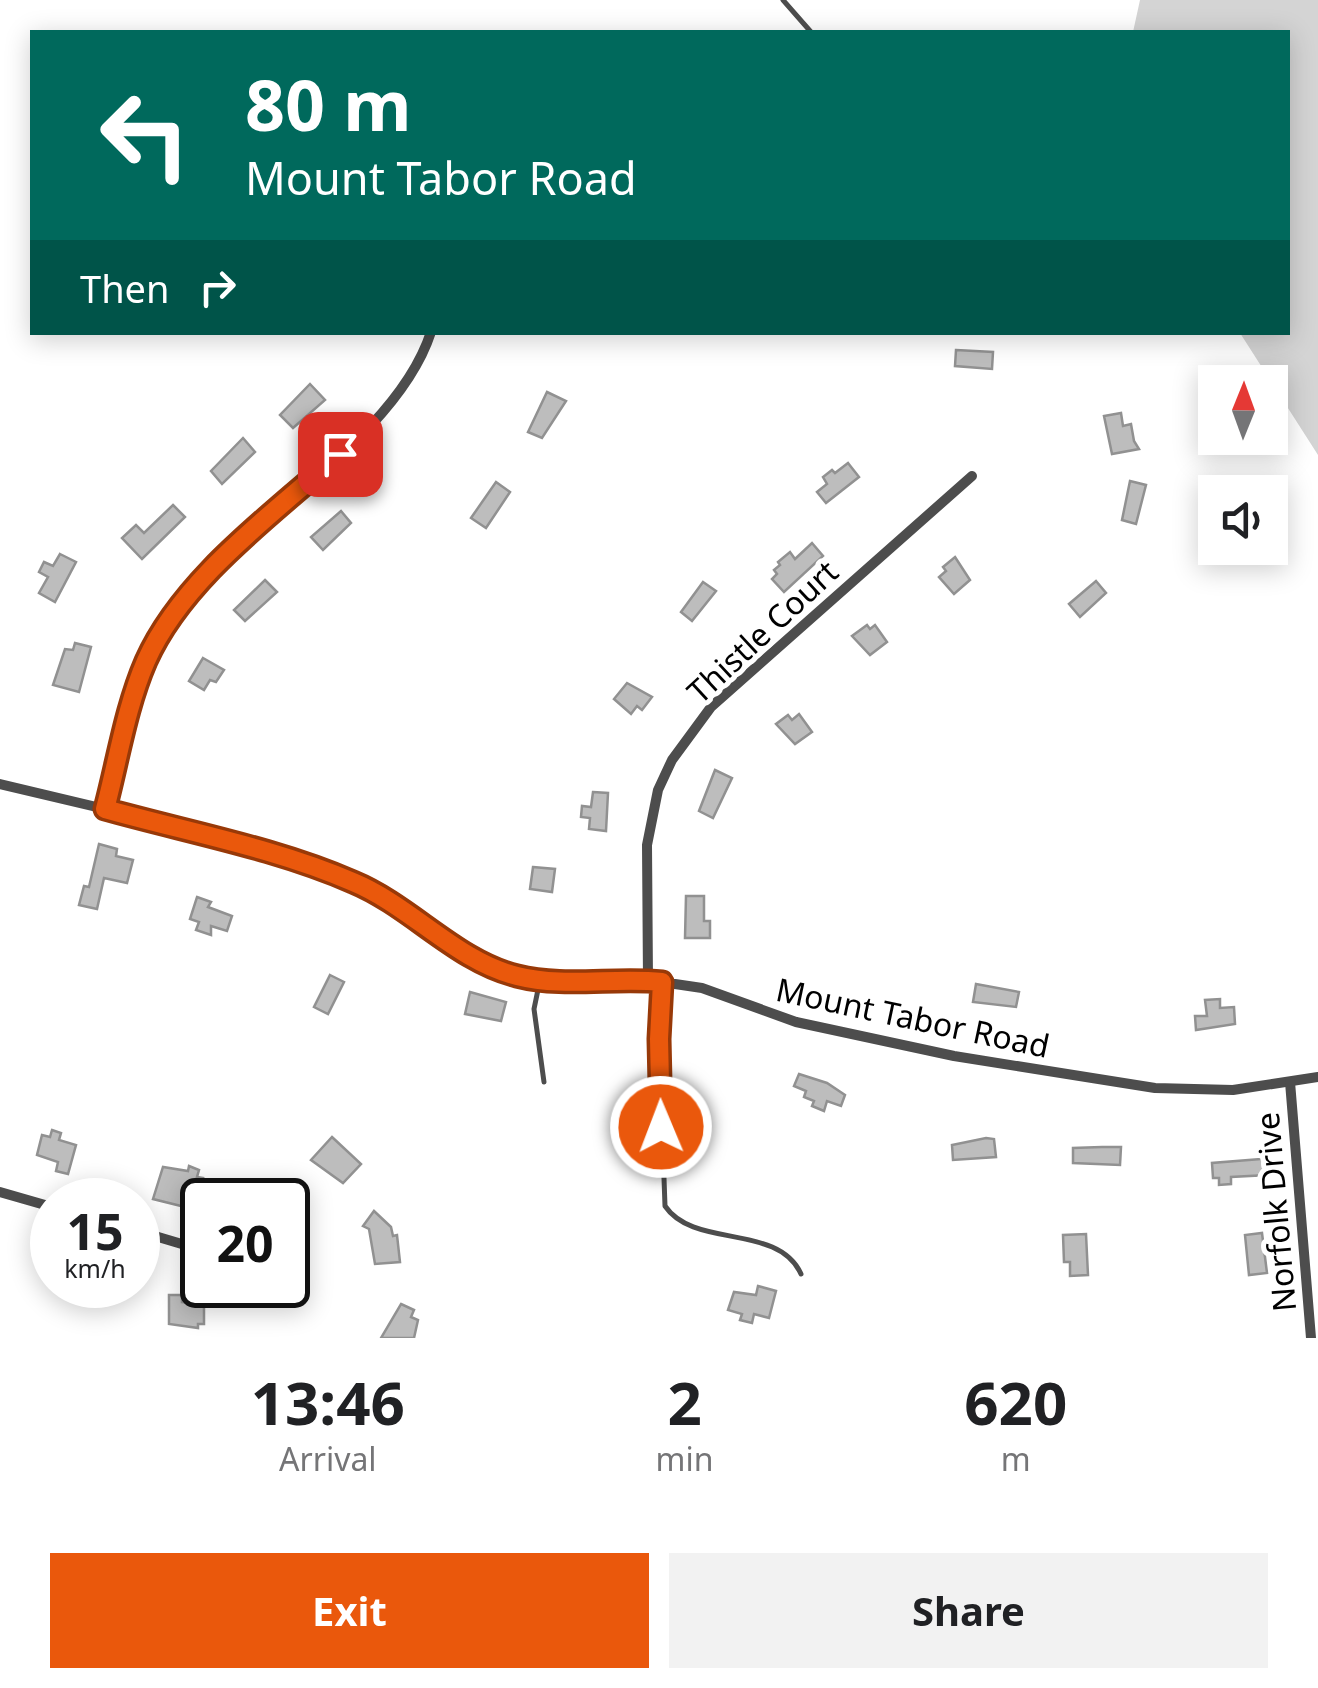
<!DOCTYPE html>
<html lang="en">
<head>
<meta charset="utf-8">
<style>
	:root { --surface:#fff; --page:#f2f2f2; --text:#202124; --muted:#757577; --accent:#ea580c }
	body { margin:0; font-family:"Noto Sans",sans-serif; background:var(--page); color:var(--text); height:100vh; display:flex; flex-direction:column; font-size:38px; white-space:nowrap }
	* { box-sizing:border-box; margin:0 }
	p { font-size:32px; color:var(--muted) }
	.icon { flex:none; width:55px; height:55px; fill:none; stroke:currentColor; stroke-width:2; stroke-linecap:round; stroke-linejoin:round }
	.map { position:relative; height:1338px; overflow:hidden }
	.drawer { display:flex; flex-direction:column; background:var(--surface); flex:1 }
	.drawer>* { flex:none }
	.hud { position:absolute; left:30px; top:30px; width:1260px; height:305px; border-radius:0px; box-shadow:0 5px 25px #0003; background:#00695c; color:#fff; overflow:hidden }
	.needle { width:65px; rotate:1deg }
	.buttons { position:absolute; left:1198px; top:365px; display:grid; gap:20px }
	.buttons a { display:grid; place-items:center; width:90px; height:90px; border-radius:0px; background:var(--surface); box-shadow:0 5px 25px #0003; font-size:50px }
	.speed { position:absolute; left:30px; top:1178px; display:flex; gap:20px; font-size:50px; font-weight:700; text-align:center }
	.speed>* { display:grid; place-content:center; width:130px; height:130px; border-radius:50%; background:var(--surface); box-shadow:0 5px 25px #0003; line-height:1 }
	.speed small { font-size:25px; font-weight:400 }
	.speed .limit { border:5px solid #111; border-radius:15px; background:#fff; color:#111 }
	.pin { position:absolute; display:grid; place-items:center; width:85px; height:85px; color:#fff; margin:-42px; border-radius:20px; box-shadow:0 5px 15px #0006 }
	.me { position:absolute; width:110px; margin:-55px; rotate:359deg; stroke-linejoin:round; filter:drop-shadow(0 0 8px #0008) }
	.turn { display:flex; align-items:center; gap:35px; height:210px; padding:0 50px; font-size:45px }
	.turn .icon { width:130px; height:130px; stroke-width:2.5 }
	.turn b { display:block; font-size:70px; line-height:85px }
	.then { display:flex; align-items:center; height:95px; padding:0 50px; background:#0003; gap:20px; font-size:38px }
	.eta { display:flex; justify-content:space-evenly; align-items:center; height:170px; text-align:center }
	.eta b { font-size:60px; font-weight:700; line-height:70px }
	.button { display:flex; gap:20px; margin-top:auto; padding:20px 50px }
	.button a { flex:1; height:115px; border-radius:0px; background:var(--accent); color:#fff; font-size:40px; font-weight:700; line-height:115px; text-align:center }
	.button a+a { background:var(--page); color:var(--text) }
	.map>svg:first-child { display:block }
	.green { fill:#d4d4d4 }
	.building { fill:#bdbdbd; stroke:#919191; stroke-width:2.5 }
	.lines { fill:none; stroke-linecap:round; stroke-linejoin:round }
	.service { stroke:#4d4d4d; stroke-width:5 }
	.minor { stroke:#4d4d4d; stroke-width:10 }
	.route-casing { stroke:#983908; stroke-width:25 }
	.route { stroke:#ea580c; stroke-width:18 }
	.labels { text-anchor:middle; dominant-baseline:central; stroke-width:10; stroke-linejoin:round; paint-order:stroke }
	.street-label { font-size:32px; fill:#000; stroke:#fff }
</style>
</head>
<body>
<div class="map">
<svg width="1318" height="1338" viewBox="0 0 1318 1338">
	<rect width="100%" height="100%" fill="#fff"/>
	<polygon class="green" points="1140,0 1318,0 1318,455 1240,333 1288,332 1288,32 1133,32"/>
	<g class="building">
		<polygon points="956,350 993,352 992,369 955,366"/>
		<polygon points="310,384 325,400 293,428 280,415"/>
		<polygon points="547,392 566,401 542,438 528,432"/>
		<polygon points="1121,413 1123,426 1131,424 1134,441 1139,449 1112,454 1104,416"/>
		<polygon points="243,438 255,452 222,484 211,471"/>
		<polygon points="848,463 859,477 826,503 817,492 827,484 823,477 832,470 835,473"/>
		<polygon points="1130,481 1146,485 1136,524 1122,520"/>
		<polygon points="496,482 510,492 486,528 471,518"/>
		<polygon points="173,505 185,517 142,559 122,538 136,525 144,533"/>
		<polygon points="341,511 351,523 323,550 311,537"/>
		<polygon points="812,543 823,556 784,592 772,579 777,574 774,570 780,565 778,562 790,552 795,559"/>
		<polygon points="60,554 76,562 55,602 39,593 48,577 39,572 44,562 53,566"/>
		<polygon points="955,557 970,580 954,594 939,577 946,571 943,567"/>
		<polygon points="265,580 277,592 245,621 234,610"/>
		<polygon points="1096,581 1106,593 1080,617 1069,604"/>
		<polygon points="703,582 716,591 692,621 681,612"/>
		<polygon points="867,625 870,629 875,625 887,642 870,655 852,636"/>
		<polygon points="75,643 91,647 79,692 53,685 65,649 73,650"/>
		<polygon points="203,658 224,670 216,682 210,680 204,690 189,681"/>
		<polygon points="627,683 652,697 642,710 637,706 631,714 614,699"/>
		<polygon points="799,714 812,732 795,744 776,724 788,715 792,720"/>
		<polygon points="715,770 732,778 713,818 699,811"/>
		<polygon points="593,792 608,793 606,831 589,829 590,818 581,817 582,806 591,807"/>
		<polygon points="99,844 117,849 116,856 133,860 127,883 104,878 97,909 79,905 84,886 89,887"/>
		<polygon points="533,867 555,869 552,892 530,889"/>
		<polygon points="686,896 704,896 704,921 710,921 710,938 685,938"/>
		<polygon points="197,897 211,902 208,907 232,916 227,931 211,926 211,935 196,930 199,922 190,919"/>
		<polygon points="330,975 344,982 328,1014 314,1007"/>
		<polygon points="976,984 1019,992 1016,1007 973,1002"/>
		<polygon points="470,992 506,1002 501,1021 465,1014"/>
		<polygon points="1220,999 1220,1008 1234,1007 1235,1024 1196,1030 1195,1016 1207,1016 1205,1000"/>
		<polygon points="799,1074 827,1083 845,1095 841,1106 827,1101 824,1111 812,1106 814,1101 804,1097 806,1091 794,1086"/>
		<polygon points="52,1130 61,1133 59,1140 76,1145 68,1174 56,1171 58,1162 37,1155 42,1135 50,1137"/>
		<polygon points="332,1137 361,1164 343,1183 311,1160"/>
		<polygon points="986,1138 994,1139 996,1157 953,1160 952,1145"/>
		<polygon points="1102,1147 1121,1147 1120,1165 1073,1163 1073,1148"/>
		<polygon points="1261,1159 1267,1159 1268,1175 1231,1177 1231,1184 1219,1185 1219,1178 1213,1178 1212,1163"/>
		<polygon points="189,1166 199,1170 197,1177 203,1178 199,1190 225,1197 225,1200 202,1200 202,1204 188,1199 185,1207 153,1199 163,1167 188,1171"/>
		<polygon points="374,1211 391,1227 393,1236 397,1235 400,1262 375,1264 369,1229 363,1226"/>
		<polygon points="1262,1233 1267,1273 1249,1275 1245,1235"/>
		<polygon points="1086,1234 1088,1275 1070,1276 1070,1262 1064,1262 1063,1235"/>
		<polygon points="758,1286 776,1291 769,1318 754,1314 752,1323 740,1320 742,1314 728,1310 734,1292 756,1295"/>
		<polygon points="169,1295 182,1295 182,1302 204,1304 204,1324 198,1324 198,1328 169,1324"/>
		<polygon points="401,1304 414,1310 411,1317 418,1320 414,1338 381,1338"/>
	</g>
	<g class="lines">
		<g class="service">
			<polyline points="783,0 811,32"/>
			<polyline points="540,980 534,1009 544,1082"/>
			<path d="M661 985 659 1039 665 1206C694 1249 778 1223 801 1274"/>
		</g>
		<g class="minor">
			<polyline points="0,784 105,809 327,871 379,894 473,958 518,977 675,984 702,988 796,1022 954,1056 1155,1088 1233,1090 1318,1077"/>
			<path d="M105 809C124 733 136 652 190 592 260 512 398 434 431 332"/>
			<polyline points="648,981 647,845 658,790 672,760 711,707 972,476"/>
			<polyline points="1290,1082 1311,1338"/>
			<polyline points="0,1192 52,1207"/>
			<polyline points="138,1231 202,1250"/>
		</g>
	</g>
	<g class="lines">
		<defs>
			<path id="route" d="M340 454C273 514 183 578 146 661 126 707 118 760 105 809 187 832 275 848 353 882 411 906 456 961 517 976 564 988 614 977 662 982L659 1039 661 1127"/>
		</defs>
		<use href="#route" class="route-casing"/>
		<use href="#route" class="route"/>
	</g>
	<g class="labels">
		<g class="street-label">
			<text transform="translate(762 631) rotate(-43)">Thistle Court</text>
			<text transform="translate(913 1017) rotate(12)">Mount Tabor Road</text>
			<text transform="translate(1275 1212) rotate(-95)">Norfolk Drive</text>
		</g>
	</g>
</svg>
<div class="buttons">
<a><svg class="needle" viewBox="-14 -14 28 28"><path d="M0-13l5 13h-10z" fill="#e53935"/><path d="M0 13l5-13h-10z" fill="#757577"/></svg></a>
<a><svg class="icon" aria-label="sound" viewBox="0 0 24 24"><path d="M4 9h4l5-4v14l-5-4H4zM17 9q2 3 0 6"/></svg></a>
</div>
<div class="speed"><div>15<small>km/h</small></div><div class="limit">20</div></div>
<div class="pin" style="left:340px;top:454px;background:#d93025"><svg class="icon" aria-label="arrive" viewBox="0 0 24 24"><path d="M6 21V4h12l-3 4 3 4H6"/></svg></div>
<svg class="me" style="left:661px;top:1127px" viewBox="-20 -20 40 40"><circle r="17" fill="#ea580c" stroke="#fff" stroke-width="3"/><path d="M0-11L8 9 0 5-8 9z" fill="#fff"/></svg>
<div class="hud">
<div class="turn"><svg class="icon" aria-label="left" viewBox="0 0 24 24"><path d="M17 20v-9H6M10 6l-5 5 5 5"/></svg><div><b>80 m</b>Mount Tabor Road</div></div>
<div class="then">Then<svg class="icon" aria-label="right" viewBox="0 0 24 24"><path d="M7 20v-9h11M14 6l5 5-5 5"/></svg></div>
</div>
</div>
<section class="drawer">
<div class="eta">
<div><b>13:46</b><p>Arrival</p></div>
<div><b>2</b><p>min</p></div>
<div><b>620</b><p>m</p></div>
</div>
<div class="button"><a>Exit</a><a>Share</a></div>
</section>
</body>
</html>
